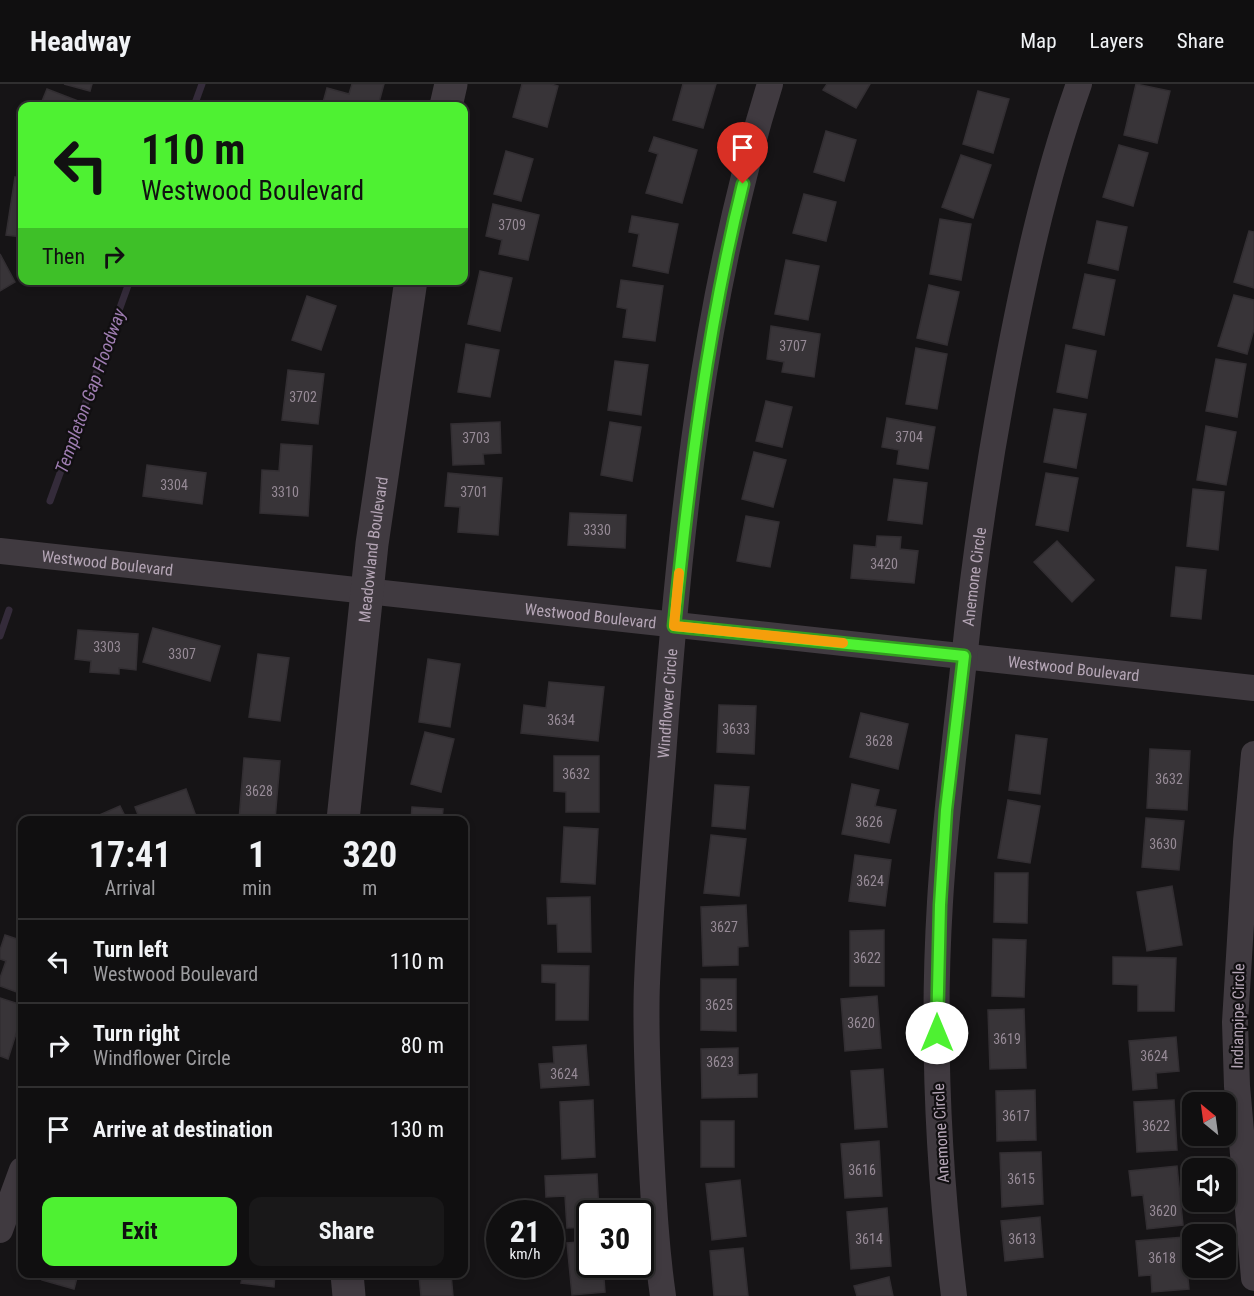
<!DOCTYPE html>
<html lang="en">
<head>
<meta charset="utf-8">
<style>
	:root { --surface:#100f10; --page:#191819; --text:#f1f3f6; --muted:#9c9c9f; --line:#302f30; --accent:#4ef132 }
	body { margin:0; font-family:"Roboto Condensed",sans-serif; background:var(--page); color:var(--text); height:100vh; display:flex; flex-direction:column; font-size:22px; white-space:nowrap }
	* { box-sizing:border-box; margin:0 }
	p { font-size:20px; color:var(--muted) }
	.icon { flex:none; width:33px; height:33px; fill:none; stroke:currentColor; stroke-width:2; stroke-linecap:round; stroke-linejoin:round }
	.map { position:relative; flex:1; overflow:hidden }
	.side { position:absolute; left:18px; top:732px; width:450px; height:462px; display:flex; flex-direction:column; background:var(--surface); border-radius:12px; box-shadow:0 3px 9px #0003,0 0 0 2px var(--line) }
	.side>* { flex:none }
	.hud { position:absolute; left:18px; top:18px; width:450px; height:183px; border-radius:12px; box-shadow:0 3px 9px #0003,0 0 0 2px var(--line); background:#4ef132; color:#111; overflow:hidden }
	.needle { width:39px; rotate:331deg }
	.fabs { position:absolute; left:1182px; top:1008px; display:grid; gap:12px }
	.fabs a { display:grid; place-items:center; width:54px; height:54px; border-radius:12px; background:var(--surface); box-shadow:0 3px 9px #0003,0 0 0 2px var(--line); font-size:30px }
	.speed { position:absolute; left:486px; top:1116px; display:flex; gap:12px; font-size:30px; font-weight:700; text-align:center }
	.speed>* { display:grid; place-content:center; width:78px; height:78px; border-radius:50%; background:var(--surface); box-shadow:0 3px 9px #0003,0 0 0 2px var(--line); line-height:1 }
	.speed small { font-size:15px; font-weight:400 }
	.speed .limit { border:3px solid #111; border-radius:9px; background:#fff; color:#111 }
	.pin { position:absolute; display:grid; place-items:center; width:51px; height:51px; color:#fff; margin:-62px -26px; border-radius:50% 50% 50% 0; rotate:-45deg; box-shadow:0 0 6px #0007 }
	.pin .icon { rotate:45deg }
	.me { position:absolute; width:66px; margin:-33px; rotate:0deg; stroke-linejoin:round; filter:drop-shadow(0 0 4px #0008) }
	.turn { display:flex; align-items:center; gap:21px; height:126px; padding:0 24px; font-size:27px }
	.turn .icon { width:78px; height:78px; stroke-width:2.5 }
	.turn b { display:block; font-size:42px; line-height:51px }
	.then { display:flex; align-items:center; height:57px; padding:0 24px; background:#0003; gap:12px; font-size:22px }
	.eta { display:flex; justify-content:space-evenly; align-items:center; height:102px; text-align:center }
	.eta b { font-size:36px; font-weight:700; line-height:42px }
	.cta { display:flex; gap:12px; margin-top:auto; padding:12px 24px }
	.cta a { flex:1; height:69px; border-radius:12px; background:var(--accent); color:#111; font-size:24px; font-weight:700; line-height:69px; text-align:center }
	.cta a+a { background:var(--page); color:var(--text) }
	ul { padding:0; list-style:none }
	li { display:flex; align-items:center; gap:18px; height:84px; padding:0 24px; border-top:2px solid var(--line) }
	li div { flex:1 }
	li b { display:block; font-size:22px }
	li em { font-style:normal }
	header { display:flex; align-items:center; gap:36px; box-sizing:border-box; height:84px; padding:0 30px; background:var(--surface); border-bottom:2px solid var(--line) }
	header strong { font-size:28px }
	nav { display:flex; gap:33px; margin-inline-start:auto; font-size:21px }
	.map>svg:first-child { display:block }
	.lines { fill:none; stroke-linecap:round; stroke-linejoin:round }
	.stream { stroke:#342b3a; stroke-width:7 }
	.building { fill:#383438; stroke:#322e32; stroke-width:1.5 }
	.minor { stroke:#403a40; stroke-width:26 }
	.tertiary { stroke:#403a40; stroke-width:33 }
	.route-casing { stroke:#339d20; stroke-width:15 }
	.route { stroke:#4ef132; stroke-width:10 }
	.slow { stroke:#f59e0b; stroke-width:10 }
	.labels { text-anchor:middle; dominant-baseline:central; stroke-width:4.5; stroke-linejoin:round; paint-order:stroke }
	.number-label { font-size:14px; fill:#968a96 }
	.street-label { font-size:16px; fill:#b5a6b6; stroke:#110f11 }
	.water-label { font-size:18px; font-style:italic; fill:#9f7db2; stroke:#110f11 }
</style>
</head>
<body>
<header>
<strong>Headway</strong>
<nav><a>Map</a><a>Layers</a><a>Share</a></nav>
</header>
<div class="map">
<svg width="1254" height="1212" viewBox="0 0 1254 1212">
	<rect width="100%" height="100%" fill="#161416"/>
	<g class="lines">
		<g class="stream">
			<polyline points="194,22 202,0"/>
			<polyline points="50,417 130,196"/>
			<polyline points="0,552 9,526"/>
		</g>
	</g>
	<g class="building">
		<polygon points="64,0 92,0 90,7"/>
		<polygon points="352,0 384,0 378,22 322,22 327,4 349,10"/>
		<polygon points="522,0 551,0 558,2 547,43 513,33"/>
		<polygon points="683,0 716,0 703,44 673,36"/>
		<polygon points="827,0 870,0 856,24 823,6"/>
		<polygon points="1136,0 1170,7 1157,59 1124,51"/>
		<polygon points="47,5 78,17 76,22 40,22"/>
		<polygon points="978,7 1009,15 993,69 963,60"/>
		<polygon points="826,47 856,56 844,97 814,88"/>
		<polygon points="654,53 697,66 682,119 646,109 658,70 649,67"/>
		<polygon points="1119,61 1148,69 1133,122 1103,113"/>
		<polygon points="506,67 533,75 521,117 494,110"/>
		<polygon points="961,71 991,81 973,134 942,123"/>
		<polygon points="15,93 22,95 22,153 6,151"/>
		<polygon points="804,110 836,118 826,157 793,149"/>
		<polygon points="493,120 539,131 528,176 499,170 502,156 486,152"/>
		<polygon points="632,132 678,140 668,189 633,182 639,150 629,148"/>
		<polygon points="940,135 971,140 961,196 930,190"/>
		<polygon points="1097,137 1127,143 1118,186 1088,179"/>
		<polygon points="1249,147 1254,148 1254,204 1234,198"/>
		<polygon points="0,170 15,198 0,207"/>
		<polygon points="786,176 819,182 808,236 775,230"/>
		<polygon points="480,187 512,194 500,247 468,240"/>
		<polygon points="1085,190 1115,196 1104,251 1073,244"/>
		<polygon points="621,196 663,202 655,257 623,253 627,225 617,223"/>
		<polygon points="929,201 959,208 947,261 917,254"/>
		<polygon points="1234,211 1254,216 1254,245 1247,270 1218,262"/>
		<polygon points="307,212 336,222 321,266 292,256"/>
		<polygon points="771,242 820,250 814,293 782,288 784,278 767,275"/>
		<polygon points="466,260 499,266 490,313 458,308"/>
		<polygon points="1066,261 1096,267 1087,314 1057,308"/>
		<polygon points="916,264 947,270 937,325 906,320"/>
		<polygon points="1216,275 1246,280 1237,333 1206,327"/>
		<polygon points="615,277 648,281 641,331 608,326"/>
		<polygon points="288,286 324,290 318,340 282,336"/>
		<polygon points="766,317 792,323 782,363 756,357"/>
		<polygon points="1054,325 1086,330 1076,384 1044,378"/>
		<polygon points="887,334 935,343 928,385 897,380 899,366 882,363"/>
		<polygon points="500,338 501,369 483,370 484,380 453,381 451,340"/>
		<polygon points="610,338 641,343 632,397 601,391"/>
		<polygon points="1206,342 1236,348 1226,401 1197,396"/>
		<polygon points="281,360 312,362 308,432 260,429 262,386 279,387"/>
		<polygon points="754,368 786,376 773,423 742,415"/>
		<polygon points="147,381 206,389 202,420 143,412"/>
		<polygon points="448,389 502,394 498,451 458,448 460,423 445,422"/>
		<polygon points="1046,389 1078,394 1068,447 1036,441"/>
		<polygon points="894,395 927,399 922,440 888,436"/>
		<polygon points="1193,405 1224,408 1218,466 1187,462"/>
		<polygon points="570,429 626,431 625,464 568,461"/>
		<polygon points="746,432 779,438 770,483 737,477"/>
		<polygon points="877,452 901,453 900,465 918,467 914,499 851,494 854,461 876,463"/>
		<polygon points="1057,457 1094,496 1072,518 1034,478"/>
		<polygon points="1176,483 1206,486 1201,535 1171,532"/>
		<polygon points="153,544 220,562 210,597 143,578"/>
		<polygon points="78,546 138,550 136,586 119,584 119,590 90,588 91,577 75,575"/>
		<polygon points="258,570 289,574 280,637 249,633"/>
		<polygon points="428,575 460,580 450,643 419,638"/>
		<polygon points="549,598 604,603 598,657 521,649 524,621 546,624"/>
		<polygon points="719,621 756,622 754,670 717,668"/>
		<polygon points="861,629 908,640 898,685 850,673"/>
		<polygon points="425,648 454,655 441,708 411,700"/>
		<polygon points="1016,651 1047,655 1040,710 1009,706"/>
		<polygon points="1150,665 1190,667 1187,726 1147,724"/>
		<polygon points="554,672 599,672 599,728 566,728 566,708 554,707"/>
		<polygon points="244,674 280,677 275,736 239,736"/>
		<polygon points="852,700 879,706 875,722 896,726 889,759 842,750"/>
		<polygon points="715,701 749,703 745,745 712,742"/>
		<polygon points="186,705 197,735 140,736 135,723"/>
		<polygon points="1008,716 1040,722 1030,779 998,774"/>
		<polygon points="120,722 127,736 88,736"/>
		<polygon points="412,723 443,725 442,736 411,736"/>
		<polygon points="1146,734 1184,737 1179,786 1142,783"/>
		<polygon points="564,743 598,745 595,800 561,798"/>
		<polygon points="711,751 746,755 739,812 704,809"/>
		<polygon points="855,771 891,776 885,822 849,817"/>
		<polygon points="995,789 1028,789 1027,839 994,838"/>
		<polygon points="1172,802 1182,861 1147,867 1137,808"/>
		<polygon points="590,813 591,868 558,868 557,840 548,840 547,814"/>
		<polygon points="746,821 748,862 738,863 738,881 703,882 701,823"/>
		<polygon points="20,845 22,846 22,910 0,902 0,894 6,877 0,875 0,866 5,851 17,855"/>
		<polygon points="884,846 884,902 850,902 850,847"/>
		<polygon points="993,855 1026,856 1024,913 992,912"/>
		<polygon points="1113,873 1176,874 1174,927 1138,927 1138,901 1113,900"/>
		<polygon points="542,881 589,882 588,936 556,936 556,899 542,898"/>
		<polygon points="701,895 736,895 736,947 701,946"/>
		<polygon points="877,912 881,964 845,967 841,915"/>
		<polygon points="0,914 22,921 22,931 8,975 0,972"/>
		<polygon points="1024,925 1026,984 990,985 988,926"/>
		<polygon points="1176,953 1179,987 1156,989 1157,1004 1133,1006 1129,957"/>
		<polygon points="586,961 589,1001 541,1004 539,980 554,979 553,963"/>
		<polygon points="738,964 738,991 757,990 757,1013 702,1014 701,965"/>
		<polygon points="883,985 887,1043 855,1045 851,987"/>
		<polygon points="1035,1006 1036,1056 997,1057 996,1007"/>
		<polygon points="593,1016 595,1073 562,1075 560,1018"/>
		<polygon points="1174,1016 1177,1066 1137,1068 1134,1018"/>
		<rect x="701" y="1037" width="33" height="46"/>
		<polygon points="879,1057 882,1112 845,1114 841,1060"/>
		<polygon points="1041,1068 1043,1120 1002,1123 1000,1069"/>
		<polygon points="1177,1082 1183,1141 1147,1145 1143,1111 1132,1112 1129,1087"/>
		<polygon points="597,1090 599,1130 590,1130 590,1143 567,1144 565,1112 546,1113 545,1092"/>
		<polygon points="740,1096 746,1152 712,1156 706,1100"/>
		<polygon points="887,1124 891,1182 851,1185 847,1128"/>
		<polygon points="1040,1133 1043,1173 1005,1177 1001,1137"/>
		<polygon points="1184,1153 1189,1205 1152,1208 1151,1191 1139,1192 1136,1157"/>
		<polygon points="590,1157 590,1180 603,1180 605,1208 572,1211 567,1159"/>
		<polygon points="743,1164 748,1212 714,1212 710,1167"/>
		<polygon points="44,1190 78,1190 74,1205 42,1196"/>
		<polygon points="243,1190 275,1190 274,1203 241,1199"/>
		<polygon points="439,1190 451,1190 453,1212 421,1212 419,1192"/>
		<polygon points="889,1193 893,1212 857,1212 854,1202"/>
	</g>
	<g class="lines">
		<g class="minor">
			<path id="s1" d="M0 467 1254 604"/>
			<polyline points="1254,670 1246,758 1235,938 1237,1002 1254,1194"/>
			<polyline points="0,1146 22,1086"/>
			<path id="s2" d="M663 1212C655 1157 653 1102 650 1047 648 998 645 948 647 899 650 823 657 748 663 672 679 449 703 214 770 0"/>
			<path id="s3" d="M954 1212C938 1082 932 949 940 818 945 734 956 651 965 567 974 479 987 392 1003 305 1022 202 1044 98 1079 0"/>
		</g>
		<g class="tertiary">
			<polyline points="446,22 451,0"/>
			<path id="s4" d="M343 736 372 460 411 196"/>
			<polyline points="347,1190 349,1212"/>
		</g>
	</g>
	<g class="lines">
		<defs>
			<path id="route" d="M743 100C707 245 689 393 674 542L964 572 946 726 940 821 937 949"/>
		</defs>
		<use href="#route" class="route-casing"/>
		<use href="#route" class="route"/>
		<polyline class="slow" points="679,489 674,542 843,559"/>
	</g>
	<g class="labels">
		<g class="number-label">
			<text x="512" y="141">3709</text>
			<text x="793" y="262">3707</text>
			<text x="303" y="313">3702</text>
			<text x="909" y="353">3704</text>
			<text x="476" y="354">3703</text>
			<text x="174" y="401">3304</text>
			<text x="285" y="408">3310</text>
			<text x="474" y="408">3701</text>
			<text x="597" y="446">3330</text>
			<text x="884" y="480">3420</text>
			<text x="107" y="563">3303</text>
			<text x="182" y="570">3307</text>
			<text x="561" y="636">3634</text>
			<text x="736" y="645">3633</text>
			<text x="879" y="657">3628</text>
			<text x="576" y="690">3632</text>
			<text x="1169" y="695">3632</text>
			<text x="259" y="707">3628</text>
			<text x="869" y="738">3626</text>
			<text x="1163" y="760">3630</text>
			<text x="870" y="797">3624</text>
			<text x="724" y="843">3627</text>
			<text x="867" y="874">3622</text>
			<text x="719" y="921">3625</text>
			<text x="861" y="939">3620</text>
			<text x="1007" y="955">3619</text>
			<text x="1154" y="972">3624</text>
			<text x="720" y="978">3623</text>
			<text x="564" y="990">3624</text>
			<text x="1016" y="1032">3617</text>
			<text x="1156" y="1042">3622</text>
			<text x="862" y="1086">3616</text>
			<text x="1021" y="1095">3615</text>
			<text x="1163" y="1127">3620</text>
			<text x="869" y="1155">3614</text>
			<text x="1022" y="1155">3613</text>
			<text x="1162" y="1174">3618</text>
		</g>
		<g class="street-label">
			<text stroke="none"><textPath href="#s4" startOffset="272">Meadowland Boulevard</textPath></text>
			<text stroke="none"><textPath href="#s1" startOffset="108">Westwood Boulevard</textPath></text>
			<text stroke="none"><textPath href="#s3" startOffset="722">Anemone Circle</textPath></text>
			<text stroke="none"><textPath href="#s1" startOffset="594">Westwood Boulevard</textPath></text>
			<text stroke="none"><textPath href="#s1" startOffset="1080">Westwood Boulevard</textPath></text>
			<text stroke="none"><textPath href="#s2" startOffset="594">Windflower Circle</textPath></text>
			<text transform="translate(1238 932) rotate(-89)">Indianpipe Circle</text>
			<text transform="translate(941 1049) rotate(-93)">Anemone Circle</text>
		</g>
		<g class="water-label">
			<text transform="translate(90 307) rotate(-70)">Templeton Gap Floodway</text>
		</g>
	</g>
</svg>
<div class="fabs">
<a><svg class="needle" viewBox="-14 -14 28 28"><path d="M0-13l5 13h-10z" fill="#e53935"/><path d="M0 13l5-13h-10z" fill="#9c9c9f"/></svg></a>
<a><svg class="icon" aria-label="sound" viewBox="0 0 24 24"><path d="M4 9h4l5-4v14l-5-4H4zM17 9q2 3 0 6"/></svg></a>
<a><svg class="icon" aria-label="layers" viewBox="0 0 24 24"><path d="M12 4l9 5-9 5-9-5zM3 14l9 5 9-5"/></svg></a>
</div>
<div class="speed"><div>21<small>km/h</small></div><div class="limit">30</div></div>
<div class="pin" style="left:743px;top:100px;background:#d93025"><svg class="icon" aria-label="arrive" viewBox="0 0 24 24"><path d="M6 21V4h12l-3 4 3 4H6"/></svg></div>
<svg class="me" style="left:937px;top:949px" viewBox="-20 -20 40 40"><circle r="19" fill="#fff"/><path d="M0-13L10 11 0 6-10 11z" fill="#4ef132"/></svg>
<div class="hud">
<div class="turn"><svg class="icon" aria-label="left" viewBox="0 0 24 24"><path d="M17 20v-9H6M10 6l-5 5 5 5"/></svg><div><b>110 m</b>Westwood Boulevard</div></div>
<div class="then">Then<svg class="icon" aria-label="right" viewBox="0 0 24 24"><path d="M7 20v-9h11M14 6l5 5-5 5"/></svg></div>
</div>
<section class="side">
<div class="eta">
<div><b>17:41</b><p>Arrival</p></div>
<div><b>1</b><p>min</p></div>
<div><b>320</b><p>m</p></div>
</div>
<ul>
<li><svg class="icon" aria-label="left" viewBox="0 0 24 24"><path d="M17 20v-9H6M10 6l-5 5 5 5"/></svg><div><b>Turn left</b><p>Westwood Boulevard</p></div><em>110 m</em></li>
<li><svg class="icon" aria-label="right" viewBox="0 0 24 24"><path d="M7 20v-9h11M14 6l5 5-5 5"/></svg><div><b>Turn right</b><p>Windflower Circle</p></div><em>80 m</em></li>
<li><svg class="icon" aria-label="arrive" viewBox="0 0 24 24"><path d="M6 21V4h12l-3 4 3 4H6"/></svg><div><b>Arrive at destination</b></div><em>130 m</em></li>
</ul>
<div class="cta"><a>Exit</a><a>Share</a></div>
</section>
</div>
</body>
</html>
